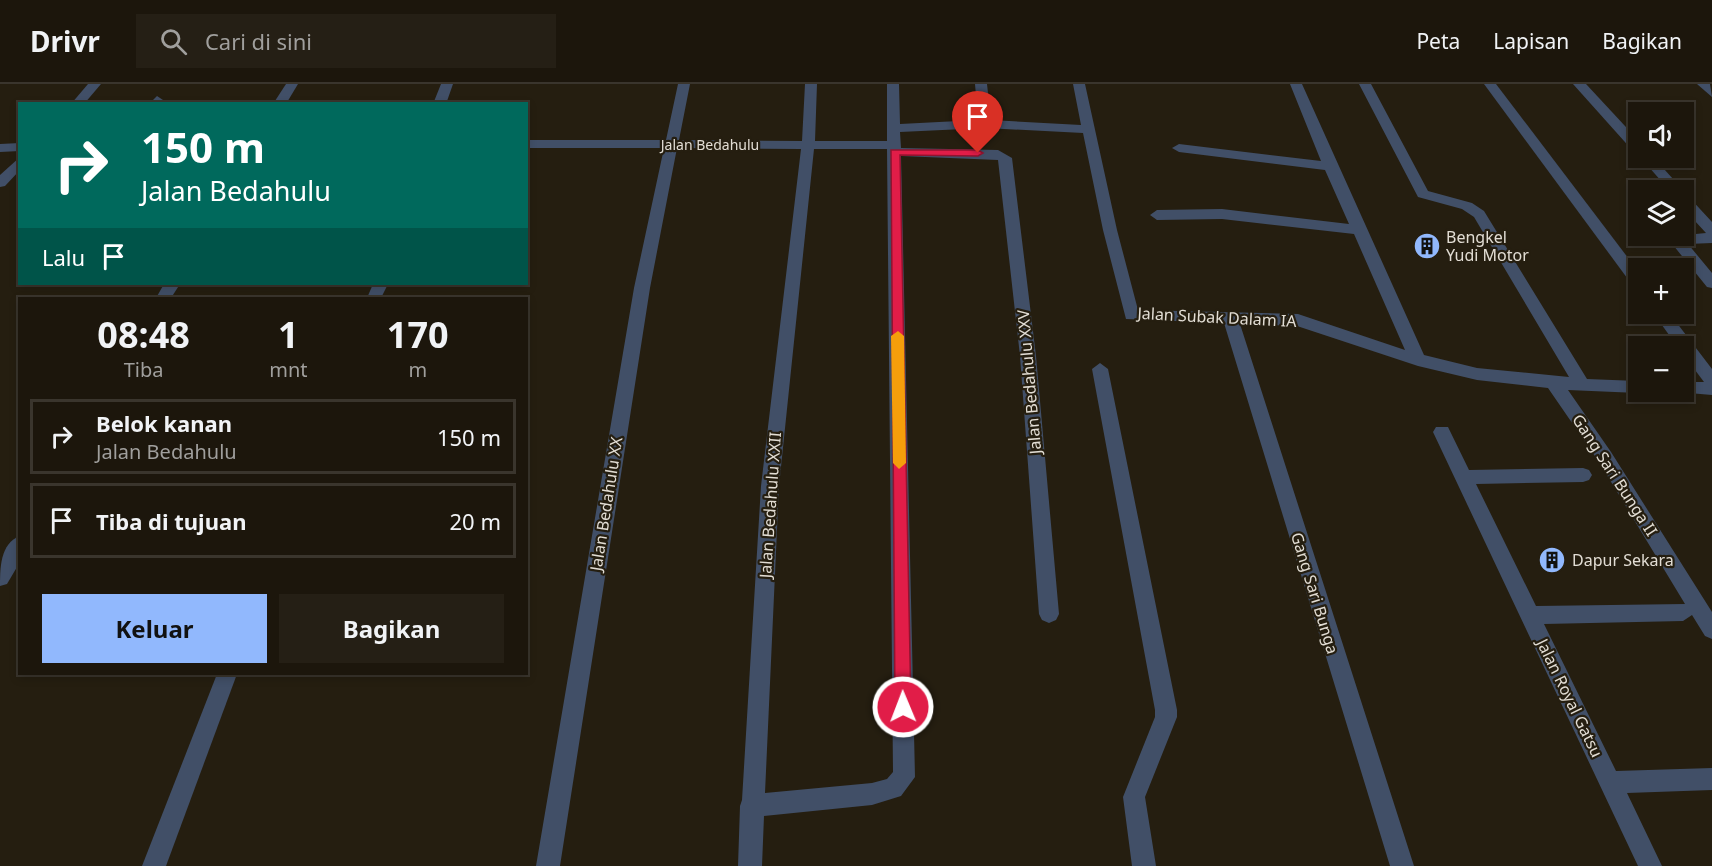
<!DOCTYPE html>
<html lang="id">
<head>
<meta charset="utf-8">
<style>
	:root { --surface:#1c160c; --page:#251f15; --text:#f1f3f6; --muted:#a09f9d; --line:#3a352d; --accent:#91b8fd }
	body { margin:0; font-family:"Noto Sans",sans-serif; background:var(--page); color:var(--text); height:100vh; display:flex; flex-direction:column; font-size:22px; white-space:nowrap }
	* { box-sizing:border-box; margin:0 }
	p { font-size:20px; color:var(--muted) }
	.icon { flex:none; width:33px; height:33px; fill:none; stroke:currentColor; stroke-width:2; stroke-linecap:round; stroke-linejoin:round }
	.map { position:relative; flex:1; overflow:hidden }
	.details { position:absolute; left:18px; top:213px; width:510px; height:378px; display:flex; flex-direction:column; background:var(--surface); border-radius:0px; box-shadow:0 3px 9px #0003,0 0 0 2px var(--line) }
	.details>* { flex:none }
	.banner { position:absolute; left:18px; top:18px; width:510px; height:183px; border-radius:0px; box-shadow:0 3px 9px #0003,0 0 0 2px var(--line); background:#00695c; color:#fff; overflow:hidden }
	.controls { position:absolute; left:1628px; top:18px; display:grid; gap:12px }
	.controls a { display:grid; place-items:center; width:66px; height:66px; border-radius:0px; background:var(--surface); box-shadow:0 3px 9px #0003,0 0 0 2px var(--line); font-size:30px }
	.pin { position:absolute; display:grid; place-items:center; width:51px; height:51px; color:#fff; margin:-62px -26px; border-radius:50% 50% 50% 0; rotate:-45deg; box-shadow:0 0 6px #0007 }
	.pin .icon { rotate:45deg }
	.me { position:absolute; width:66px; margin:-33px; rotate:359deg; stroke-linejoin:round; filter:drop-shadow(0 0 4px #0008) }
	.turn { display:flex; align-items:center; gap:21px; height:126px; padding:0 24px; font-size:27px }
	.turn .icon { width:78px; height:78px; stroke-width:2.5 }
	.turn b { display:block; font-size:42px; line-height:51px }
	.then { display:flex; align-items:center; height:57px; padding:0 24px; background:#0003; gap:12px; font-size:22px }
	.eta { display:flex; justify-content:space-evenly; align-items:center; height:102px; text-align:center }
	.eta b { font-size:36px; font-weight:700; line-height:42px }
	.cta { display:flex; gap:12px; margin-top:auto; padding:12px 24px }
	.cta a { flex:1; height:69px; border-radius:0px; background:var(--accent); color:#111; font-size:24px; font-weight:700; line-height:69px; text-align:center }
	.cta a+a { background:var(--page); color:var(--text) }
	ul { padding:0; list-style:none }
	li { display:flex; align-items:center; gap:18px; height:75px; margin:0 12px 9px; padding:0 12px; border:3px solid var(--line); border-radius:0px }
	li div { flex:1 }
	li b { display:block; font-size:22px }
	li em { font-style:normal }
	header { display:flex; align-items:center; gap:36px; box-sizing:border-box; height:84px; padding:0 30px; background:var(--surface); border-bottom:2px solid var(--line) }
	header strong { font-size:28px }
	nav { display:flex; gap:33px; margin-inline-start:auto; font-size:21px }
	.search { width:420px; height:54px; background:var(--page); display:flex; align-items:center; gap:15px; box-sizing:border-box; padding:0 21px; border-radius:0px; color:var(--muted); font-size:22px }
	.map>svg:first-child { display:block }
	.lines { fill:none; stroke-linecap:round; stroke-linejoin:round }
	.lane { fill:#414f67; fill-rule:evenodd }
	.street { fill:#414f67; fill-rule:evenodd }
	.route { fill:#e11d48; stroke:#92132f; stroke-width:1.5 }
	.slow { fill:#f59e0b }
	.labels { text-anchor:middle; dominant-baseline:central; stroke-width:4.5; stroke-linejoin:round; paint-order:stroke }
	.far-street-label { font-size:14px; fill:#e2ddd4; stroke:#251e10 }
	.poi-label { font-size:16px; fill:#e2ddd4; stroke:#251e10; text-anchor:start }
	.street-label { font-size:16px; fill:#e2ddd4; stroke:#251e10 }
</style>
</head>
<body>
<header>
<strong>Drivr</strong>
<div class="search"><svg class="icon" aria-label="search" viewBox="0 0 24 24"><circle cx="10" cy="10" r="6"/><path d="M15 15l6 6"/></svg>Cari di sini</div>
<nav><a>Peta</a><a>Lapisan</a><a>Bagikan</a></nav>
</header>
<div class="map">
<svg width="1712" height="782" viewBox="0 0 1712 782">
	<rect width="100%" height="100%" fill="#251e10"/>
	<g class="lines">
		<polygon class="lane" points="157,12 163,16 161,20 149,20"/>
		<g class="street">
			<polygon points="88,0 101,0 84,20 71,20"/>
			<polygon points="286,0 298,0 286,20 273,20"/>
			<polygon points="441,0 453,0 446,20 433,20"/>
			<path d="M678 0H690L679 56 802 57 805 0H817L815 57H887V0H899L900 40 978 36 975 0H987L991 36 1081 41 1073 0H1085L1117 146 1138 226 1298 230 1405 266 1354 150 1222 135 1157 136 1150 131 1157 126 1222 125 1349 140 1325 86 1179 68 1172 64 1179 60 1321 77 1290 0H1302L1424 271 1477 284 1569 293 1474 133 1462 125 1418 113 1359 0H1371L1428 107 1472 119 1484 127 1587 295 1638 297V308H1644L1638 309 1568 306 1611 368 1712 528V555L1705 552 1692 531 1683 537 1544 540 1616 687 1712 684V706L1627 709 1662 782H1638L1433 348 1436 343H1448L1469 386 1583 384 1589 386 1592 391 1589 396 1583 398 1476 400 1536 522 1685 520 1599 378 1548 304 1477 296 1418 282 1297 242 1240 240 1414 782H1390L1224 239 1126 235 1103 146 1083 49 985 44 900 48 901 64 998 66 1012 74 1036 272 1059 530 1056 536 1049 539 1042 536 1039 530 1020 272 998 76 901 72 915 693 901 712 872 721 764 732 762 782H738L740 722 742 716 761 402 801 65 677 64 650 204 560 782H536L634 204 664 64H526V56H666ZM814 65H887L893 688 887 695 872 699 765 709 779 402Z"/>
			<polygon points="1484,0 1496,0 1638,187 1638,203 1633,202"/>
			<polygon points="1573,0 1586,0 1638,56 1638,68 1633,67"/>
			<polygon points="1697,0 1710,0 1712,13"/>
			<polygon points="20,59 20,67 0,68 0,60"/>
			<polygon points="20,73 20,86 5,102 0,103 0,91"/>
			<polygon points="1641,74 1654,74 1683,106 1669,106"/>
			<polygon points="1683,110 1688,112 1712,138 1712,159 1688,160 1712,189 1712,204 1707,203 1669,156 1675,152 1706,149 1683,124"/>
			<polygon points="164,200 180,200 171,214 156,214"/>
			<polygon points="373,200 388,200 381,214 367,214"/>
			<polygon points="1654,230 1670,230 1712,285 1712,311 1677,308 1683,308 1683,298 1704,298 1683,270 1683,262 1677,262"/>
			<polygon points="1100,279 1108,285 1177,626 1177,633 1145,713 1156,782 1132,782 1123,713 1155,633 1155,626 1092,285"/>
			<path d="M20 452V478L7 500 0 502C0 485 0 459 20 452Z"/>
			<polygon points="217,590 237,590 166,782 142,782"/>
		</g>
	</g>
	<polygon class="route" points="891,66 978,66 983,69 978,72 900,71 911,623 909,629 903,631 897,629 895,623"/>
	<polygon class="slow" points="898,247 904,252 906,379 899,385 893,379 891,252"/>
	<defs>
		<symbol id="building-disc" viewBox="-11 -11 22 22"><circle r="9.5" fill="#91b8fd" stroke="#251e10"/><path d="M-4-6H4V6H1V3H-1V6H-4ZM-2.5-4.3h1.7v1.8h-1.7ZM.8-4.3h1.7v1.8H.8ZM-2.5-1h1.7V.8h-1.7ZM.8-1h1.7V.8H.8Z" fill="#111"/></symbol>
	</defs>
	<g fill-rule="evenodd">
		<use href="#building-disc" x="1412" y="147" width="30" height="30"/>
		<use href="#building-disc" x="1537" y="461" width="30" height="30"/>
	</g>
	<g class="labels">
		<g class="far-street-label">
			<text x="710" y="60">Jalan Bedahulu</text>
		</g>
		<g class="poi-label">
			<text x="1446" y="153">Bengkel<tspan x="1446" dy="18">Yudi Motor</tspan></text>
			<text x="1572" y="476">Dapur Sekara</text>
		</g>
		<g class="street-label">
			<text transform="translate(1217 233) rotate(3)">Jalan Subak Dalam IA</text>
			<text transform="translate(1029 298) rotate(-95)">Jalan Bedahulu XXV</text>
			<text transform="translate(1615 391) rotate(57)">Gang Sari Bunga II</text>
			<text transform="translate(606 420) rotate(-81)">Jalan Bedahulu XX</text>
			<text transform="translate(770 421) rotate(-86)">Jalan Bedahulu XXII</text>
			<text transform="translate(1315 509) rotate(73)">Gang Sari Bunga</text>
			<text transform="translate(1570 614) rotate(64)">Jalan Royal Gatsu</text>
		</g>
	</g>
</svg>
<div class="controls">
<a><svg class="icon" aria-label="sound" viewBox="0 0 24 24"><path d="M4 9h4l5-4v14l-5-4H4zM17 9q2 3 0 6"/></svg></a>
<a><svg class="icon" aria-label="layers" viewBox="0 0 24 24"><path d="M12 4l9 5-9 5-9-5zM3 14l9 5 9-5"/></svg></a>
<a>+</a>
<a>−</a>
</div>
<div class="pin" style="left:978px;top:69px;background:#d93025"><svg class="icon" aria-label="arrive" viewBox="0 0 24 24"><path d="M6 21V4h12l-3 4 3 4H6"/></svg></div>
<svg class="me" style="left:903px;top:623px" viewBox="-20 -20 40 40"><circle r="17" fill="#e11d48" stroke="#fff" stroke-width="3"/><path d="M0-11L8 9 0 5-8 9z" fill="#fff"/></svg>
<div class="banner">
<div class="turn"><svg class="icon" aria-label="right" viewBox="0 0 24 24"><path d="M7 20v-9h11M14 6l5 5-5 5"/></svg><div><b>150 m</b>Jalan Bedahulu</div></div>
<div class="then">Lalu<svg class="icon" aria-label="arrive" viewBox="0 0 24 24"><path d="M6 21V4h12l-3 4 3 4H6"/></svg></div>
</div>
<section class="details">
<div class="eta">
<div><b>08:48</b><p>Tiba</p></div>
<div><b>1</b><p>mnt</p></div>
<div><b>170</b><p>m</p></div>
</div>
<ul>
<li><svg class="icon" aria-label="right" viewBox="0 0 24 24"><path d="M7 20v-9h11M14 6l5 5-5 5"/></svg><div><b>Belok kanan</b><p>Jalan Bedahulu</p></div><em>150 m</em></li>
<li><svg class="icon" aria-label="arrive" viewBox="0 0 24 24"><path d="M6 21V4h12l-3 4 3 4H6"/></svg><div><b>Tiba di tujuan</b></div><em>20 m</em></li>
</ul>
<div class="cta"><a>Keluar</a><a>Bagikan</a></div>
</section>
</div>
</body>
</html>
